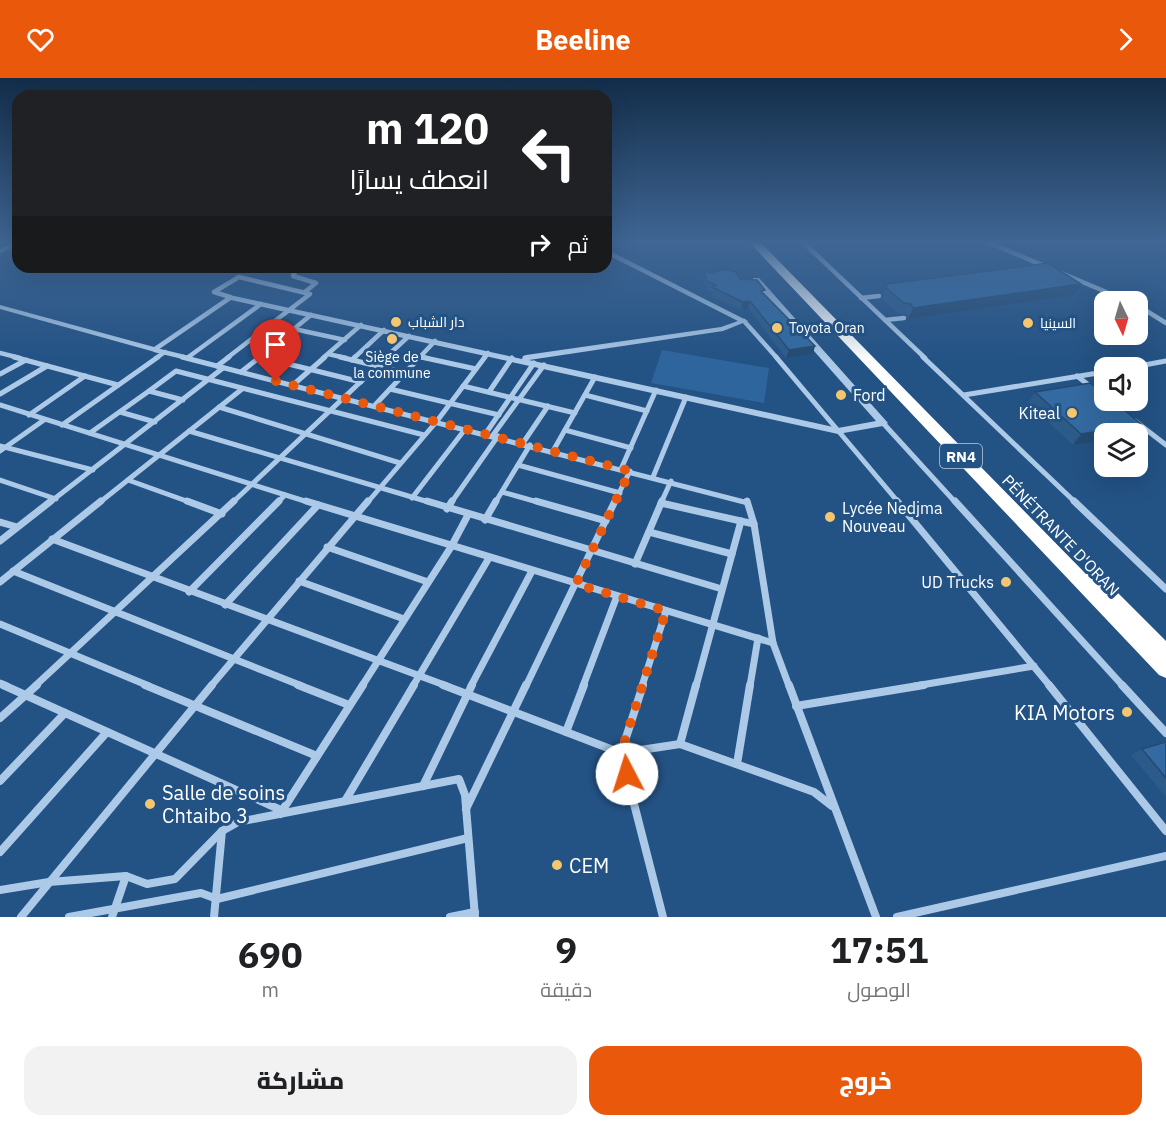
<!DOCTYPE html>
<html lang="ar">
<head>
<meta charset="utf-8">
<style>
	:root { --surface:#fff; --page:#f2f2f2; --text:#202124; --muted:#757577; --accent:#ea580c }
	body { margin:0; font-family:"IBM Plex Sans",Cairo,sans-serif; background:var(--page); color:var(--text); direction:rtl; height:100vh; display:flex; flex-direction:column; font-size:22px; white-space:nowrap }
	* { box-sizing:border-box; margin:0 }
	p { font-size:20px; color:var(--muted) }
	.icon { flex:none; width:33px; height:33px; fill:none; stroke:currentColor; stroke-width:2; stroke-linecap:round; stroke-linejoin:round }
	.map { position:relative; height:839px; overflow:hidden; direction:ltr }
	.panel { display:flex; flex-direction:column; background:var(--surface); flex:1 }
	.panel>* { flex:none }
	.banner { position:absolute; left:12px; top:12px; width:600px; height:183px; border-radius:18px; box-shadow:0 6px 24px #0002; direction:rtl; background:#202124; color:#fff; overflow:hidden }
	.needle { width:39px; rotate:175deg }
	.fabs { position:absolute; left:1094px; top:213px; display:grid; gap:12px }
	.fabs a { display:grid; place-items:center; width:54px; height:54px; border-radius:12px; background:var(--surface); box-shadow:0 6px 24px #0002; font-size:30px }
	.pin { position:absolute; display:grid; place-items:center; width:51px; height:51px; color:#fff; margin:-62px -26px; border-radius:50% 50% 50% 0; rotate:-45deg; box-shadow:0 0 6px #0007 }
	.pin .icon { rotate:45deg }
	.me { position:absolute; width:66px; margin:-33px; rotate:355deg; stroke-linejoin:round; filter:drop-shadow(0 0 4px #0008) }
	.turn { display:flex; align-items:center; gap:21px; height:126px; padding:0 24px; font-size:27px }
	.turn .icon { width:78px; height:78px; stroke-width:2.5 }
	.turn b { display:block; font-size:42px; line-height:51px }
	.then { display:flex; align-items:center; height:57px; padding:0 24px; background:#0003; gap:12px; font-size:22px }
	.eta { display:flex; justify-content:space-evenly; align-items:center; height:102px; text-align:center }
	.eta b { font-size:36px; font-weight:800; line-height:42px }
	.action { display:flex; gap:12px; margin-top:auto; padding:12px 24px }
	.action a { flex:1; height:69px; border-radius:18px; background:var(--accent); color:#fff; font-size:24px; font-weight:800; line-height:69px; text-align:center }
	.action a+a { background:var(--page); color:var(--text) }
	header { display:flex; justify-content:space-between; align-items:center; height:78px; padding:0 24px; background:var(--accent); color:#fff; font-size:27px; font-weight:800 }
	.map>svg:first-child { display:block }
	.green { fill:#2e659c }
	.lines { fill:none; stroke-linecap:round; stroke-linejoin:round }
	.minor-far3 { stroke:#accae8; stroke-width:4.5 }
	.minor-far2 { stroke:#accae8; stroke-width:5 }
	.minor-far1 { stroke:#accae8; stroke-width:7 }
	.minor { stroke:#accae8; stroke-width:8 }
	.tertiary { fill:#accae8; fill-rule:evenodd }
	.motorway { fill:#fff; fill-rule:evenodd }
	.wall { fill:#2c5b8a }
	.shaded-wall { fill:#244a71 }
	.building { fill:#336aa1; stroke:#244a71; stroke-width:1.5 }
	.route { stroke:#ea580c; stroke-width:10; stroke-dasharray:0 18 }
	.poi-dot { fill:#f3c66f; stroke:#235284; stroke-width:2 }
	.labels { text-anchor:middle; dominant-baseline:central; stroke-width:6; stroke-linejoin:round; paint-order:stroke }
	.far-poi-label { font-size:14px; fill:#fff; stroke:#235284; text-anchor:start }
	.shield { fill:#235284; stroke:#bdcbda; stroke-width:1.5 }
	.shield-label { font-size:15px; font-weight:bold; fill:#fff }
	.poi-label { font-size:16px; fill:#fff; stroke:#235284; text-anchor:start }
	.street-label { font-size:16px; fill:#fff; stroke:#235284 }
	.near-poi-label { font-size:20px; fill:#fff; stroke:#235284; text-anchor:start }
</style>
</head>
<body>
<header><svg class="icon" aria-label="forward" viewBox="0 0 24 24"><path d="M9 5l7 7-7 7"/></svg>Beeline<svg class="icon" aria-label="heart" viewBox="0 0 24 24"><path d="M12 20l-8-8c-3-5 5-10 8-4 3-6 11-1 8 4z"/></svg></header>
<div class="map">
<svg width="1166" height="839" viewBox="0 0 1166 839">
	<rect width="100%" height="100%" fill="#235284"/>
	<polygon class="green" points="662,272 769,290 764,325 651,305"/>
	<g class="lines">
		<g class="minor-far3">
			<polyline points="804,165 925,280"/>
			<polyline points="990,165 1130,224"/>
			<polyline points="0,173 16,165"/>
			<polyline points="297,189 293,198 316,205 306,213"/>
			<polyline points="861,220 879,218"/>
			<polyline points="1137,227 1166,245"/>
			<polyline points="885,242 904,240"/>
			<polyline points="744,243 777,280"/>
			<polyline points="294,251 345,262"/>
			<polyline points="255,258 278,264"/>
			<polyline points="155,272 188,280"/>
			<polyline points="0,275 20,280"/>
			<polyline points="328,276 346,280"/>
			<polyline points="260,279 265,280"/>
			<polyline points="421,279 427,280"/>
			<polyline points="156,280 165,274"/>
			<polyline points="187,280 261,226"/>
			<polyline points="227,280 310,216 239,199 214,214 230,219"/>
			<polyline points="258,280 311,237"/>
			<polyline points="323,280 361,247"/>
			<polyline points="354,280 384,252"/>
			<polyline points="385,280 409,258"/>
			<polyline points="419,280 435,263"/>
			<polyline points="484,280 488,275"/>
		</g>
		<g class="minor-far2">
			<polyline points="14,279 118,307"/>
			<polyline points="182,279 748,425"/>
			<polyline points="260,279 361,304"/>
			<polyline points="340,279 406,295"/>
			<polyline points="421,279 476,291"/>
			<polyline points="776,279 899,425"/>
			<polyline points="923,279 1076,425"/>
			<polyline points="352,282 355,279"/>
			<polyline points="217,288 229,279"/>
			<polyline points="1128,290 1166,283"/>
			<polyline points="241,294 260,279"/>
			<polyline points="0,296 26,282"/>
			<polyline points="1077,298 1104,319"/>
			<polyline points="293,307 325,279"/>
			<polyline points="463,308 575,335"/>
			<polyline points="390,311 499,337"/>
			<polyline points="149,313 176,293 424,357"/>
			<polyline points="489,314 512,280"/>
			<polyline points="0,316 47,288"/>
			<polyline points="585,317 647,333"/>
			<polyline points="964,317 1104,294"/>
			<polyline points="0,327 311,425"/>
			<polyline points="375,327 420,279"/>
			<polyline points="219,329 400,385"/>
			<polyline points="120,334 155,344"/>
			<polyline points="29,337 85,298"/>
			<polyline points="1135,343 1166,367"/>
			<polyline points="883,345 956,425"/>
			<polyline points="62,347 158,279"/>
			<polyline points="565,352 631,370"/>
			<polyline points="189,353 432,425"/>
			<polyline points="90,355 149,313 183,322"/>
			<polyline points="486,355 534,285"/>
			<polyline points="493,357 544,287"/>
			<polyline points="523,365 548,328"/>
			<polyline points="0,368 93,392"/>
			<polyline points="0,373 44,342"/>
			<polyline points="553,373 595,299"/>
			<polyline points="518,387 620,415"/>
			<polyline points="621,391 656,312"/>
			<polyline points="653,399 686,319"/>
			<polyline points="0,402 56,421"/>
			<polyline points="128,402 192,425"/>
			<polyline points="502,414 541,425"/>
			<polyline points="412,420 466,350"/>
			<polyline points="49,425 223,290"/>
			<polyline points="99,425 242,311"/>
			<polyline points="232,425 387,279"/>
			<polyline points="277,425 285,417"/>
			<polyline points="367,425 437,343 485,279"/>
			<polyline points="451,425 498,358"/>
			<polyline points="495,425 530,367"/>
			<polyline points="614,425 630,393"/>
			<polyline points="661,425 671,403"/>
		</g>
		<g class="minor-far1">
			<polyline points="187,423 222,436"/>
			<polyline points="306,423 773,565"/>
			<polyline points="427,423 722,511"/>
			<polyline points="536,423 606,443"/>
			<polyline points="747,423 754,446 773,565 789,608"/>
			<polyline points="897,423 1050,608"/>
			<polyline points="955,423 1123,608"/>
			<polyline points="1074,423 1166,511"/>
			<polyline points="661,425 754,446"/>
			<polyline points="447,431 452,423"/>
			<polyline points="485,442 496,423"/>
			<polyline points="0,444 17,449"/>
			<polyline points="649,454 732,476"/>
			<polyline points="52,461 447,608"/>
			<polyline points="0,463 51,423"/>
			<polyline points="327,469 428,504"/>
			<polyline points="635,486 662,423"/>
			<polyline points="13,493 302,608"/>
			<polyline points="299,503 404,541"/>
			<polyline points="0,504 101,423"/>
			<polyline points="189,514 279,423"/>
			<polyline points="225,527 318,427"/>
			<polyline points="0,546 149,608"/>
			<polyline points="0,605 7,608"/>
			<polyline points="35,608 234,423"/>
			<polyline points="211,608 368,423"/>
			<polyline points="362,608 451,469 468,437"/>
			<polyline points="413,608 489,480"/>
			<polyline points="471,608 532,493"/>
			<polyline points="526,608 615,423"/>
			<polyline points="583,608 617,518"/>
			<polyline points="642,608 666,533"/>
			<polyline points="696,608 741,443"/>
			<polyline points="750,608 758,560"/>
			<polyline points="915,608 1034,588"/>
		</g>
		<g class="minor">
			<polyline points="3,607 283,733"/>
			<polyline points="145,607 317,678"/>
			<polyline points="298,607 349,627"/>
			<polyline points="443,607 621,675 680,666 814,714 832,728"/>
			<polyline points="643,607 621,675 663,839"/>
			<polyline points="789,607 876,839"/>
			<polyline points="1049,607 1166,753"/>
			<polyline points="1122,607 1166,655"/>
			<polyline points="796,628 924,607"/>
			<polyline points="0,640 37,607"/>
			<polyline points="566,654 584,607"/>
			<polyline points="680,666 696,607"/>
			<polyline points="737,686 750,607"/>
			<polyline points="0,703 65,635"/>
			<polyline points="423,708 472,607"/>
			<polyline points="345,723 414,607"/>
			<polyline points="466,731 526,607"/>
			<polyline points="280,736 363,607"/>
			<polyline points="0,774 107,654"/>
			<polyline points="0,812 49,804 126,798 147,806 175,801 222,753 238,744 459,701 465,717 475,839"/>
			<polyline points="21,839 212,607"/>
			<polyline points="69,839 201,815 217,821 468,760"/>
			<polyline points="112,839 126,798"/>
			<polyline points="214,839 222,753"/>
			<polyline points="450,839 475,834"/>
			<polyline points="897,839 1166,778"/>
		</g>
		<polygon class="tertiary" points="606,171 748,243 723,253 529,282 838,350 876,343 753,204 753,200 759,200 888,345 883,348 838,356 231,222 155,274 0,231 0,227 154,269 230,217 522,281 523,278 526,277 721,249 738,243 606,176"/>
		<polygon class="motorway" points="750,165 761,165 1086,496 1092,493 1098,495 1166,563 1166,600 1159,597"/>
	</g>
	<g class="wall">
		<polygon points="704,194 740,201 764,216 813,276 786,280 748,230 741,232 711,217 712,214 706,211 703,201"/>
		<polygon points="887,206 1074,217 908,241 906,236 899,236 882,221"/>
		<polygon points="1035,314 1104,356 1104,362 1073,367 1028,325"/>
		<polygon points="1166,664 1166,719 1131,677 1142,671"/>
	</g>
	<g class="shaded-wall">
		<polygon points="1081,206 1074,217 908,241 913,230"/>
		<polygon points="750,223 748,230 741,232 743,224"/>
		<polygon points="815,268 813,276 786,280 789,272"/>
		<polygon points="1141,346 1133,356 1104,356 1104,362 1073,367 1081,356"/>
	</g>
	<g class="building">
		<polygon points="1048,185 1081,206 913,230 911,226 904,225 886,210 887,206"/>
		<polygon points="725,191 736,194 740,201 757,202 765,212 761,213 815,268 789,272 750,223 743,224 712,209 716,207 707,203 704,194 711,195"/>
		<polygon points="1090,305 1104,316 1104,322 1112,322 1141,346 1081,356 1035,314"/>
		<polygon points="1166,664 1166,700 1142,671"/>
	</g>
	<linearGradient id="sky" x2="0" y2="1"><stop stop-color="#132d49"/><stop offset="0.58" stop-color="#3f6694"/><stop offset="1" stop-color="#3f6694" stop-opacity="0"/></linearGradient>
	<rect width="1166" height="283" fill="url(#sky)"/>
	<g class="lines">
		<polyline class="route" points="276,303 630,393 576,506 666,533 621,675 627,696"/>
	</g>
	<g class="poi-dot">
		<circle cx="396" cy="244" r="6"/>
		<circle cx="1028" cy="245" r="6"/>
		<circle cx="777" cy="250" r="6"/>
		<circle cx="392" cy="261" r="6"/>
		<circle cx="841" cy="317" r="6"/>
		<circle cx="1072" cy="335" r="6"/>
		<circle cx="830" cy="439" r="6"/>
		<circle cx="1006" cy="504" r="6"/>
		<circle cx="1127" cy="634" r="6"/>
		<circle cx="150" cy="726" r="6"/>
		<circle cx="557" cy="787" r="6"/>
	</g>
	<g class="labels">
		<g class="far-poi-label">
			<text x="408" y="244">دار الشباب</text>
			<text x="1040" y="245">السينيا</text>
			<text x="789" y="250">Toyota Oran</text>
			<text x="392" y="279" text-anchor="middle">Siège de<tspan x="392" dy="16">la commune</tspan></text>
		</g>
		<rect class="shield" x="940" y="366" width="42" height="24" rx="4.5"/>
		<g class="shield-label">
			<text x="961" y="378">RN4</text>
		</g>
		<g class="poi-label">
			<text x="853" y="317">Ford</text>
			<text x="1060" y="335" text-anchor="end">Kiteal</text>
			<text x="842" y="430">Lycée Nedjma<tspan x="842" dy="18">Nouveau</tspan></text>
			<text x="994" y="504" text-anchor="end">UD Trucks</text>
		</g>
		<g class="street-label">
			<text transform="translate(1061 457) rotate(46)">PÉNÉTRANTE D'ORAN</text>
		</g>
		<g class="near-poi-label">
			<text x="1115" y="634" text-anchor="end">KIA Motors</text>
			<text x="162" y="714">Salle de soins<tspan x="162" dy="23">Chtaibo 3</tspan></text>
			<text x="569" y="787">CEM</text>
		</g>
	</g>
</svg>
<div class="fabs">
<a><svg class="needle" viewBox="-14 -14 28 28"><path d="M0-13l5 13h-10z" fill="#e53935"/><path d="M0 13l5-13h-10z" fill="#757577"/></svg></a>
<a><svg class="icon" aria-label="sound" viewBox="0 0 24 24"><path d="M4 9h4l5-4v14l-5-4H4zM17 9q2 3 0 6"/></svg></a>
<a><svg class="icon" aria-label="layers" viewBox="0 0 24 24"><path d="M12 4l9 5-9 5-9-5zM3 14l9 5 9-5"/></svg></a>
</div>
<div class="pin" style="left:276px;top:303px;background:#d93025"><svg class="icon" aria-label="arrive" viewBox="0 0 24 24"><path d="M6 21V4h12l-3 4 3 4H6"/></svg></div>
<svg class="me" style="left:627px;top:696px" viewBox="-20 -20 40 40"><circle r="19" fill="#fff"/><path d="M0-13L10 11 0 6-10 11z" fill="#ea580c"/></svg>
<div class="banner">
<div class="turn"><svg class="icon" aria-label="left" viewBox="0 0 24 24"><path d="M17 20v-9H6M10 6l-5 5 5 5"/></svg><div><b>120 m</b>انعطف يسارًا</div></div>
<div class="then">ثم<svg class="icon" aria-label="right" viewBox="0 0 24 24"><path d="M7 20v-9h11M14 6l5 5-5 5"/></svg></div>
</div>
</div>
<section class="panel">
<div class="eta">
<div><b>17:51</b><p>الوصول</p></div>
<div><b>9</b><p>دقيقة</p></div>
<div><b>690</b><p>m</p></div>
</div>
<div class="action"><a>خروج</a><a>مشاركة</a></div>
</section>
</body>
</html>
